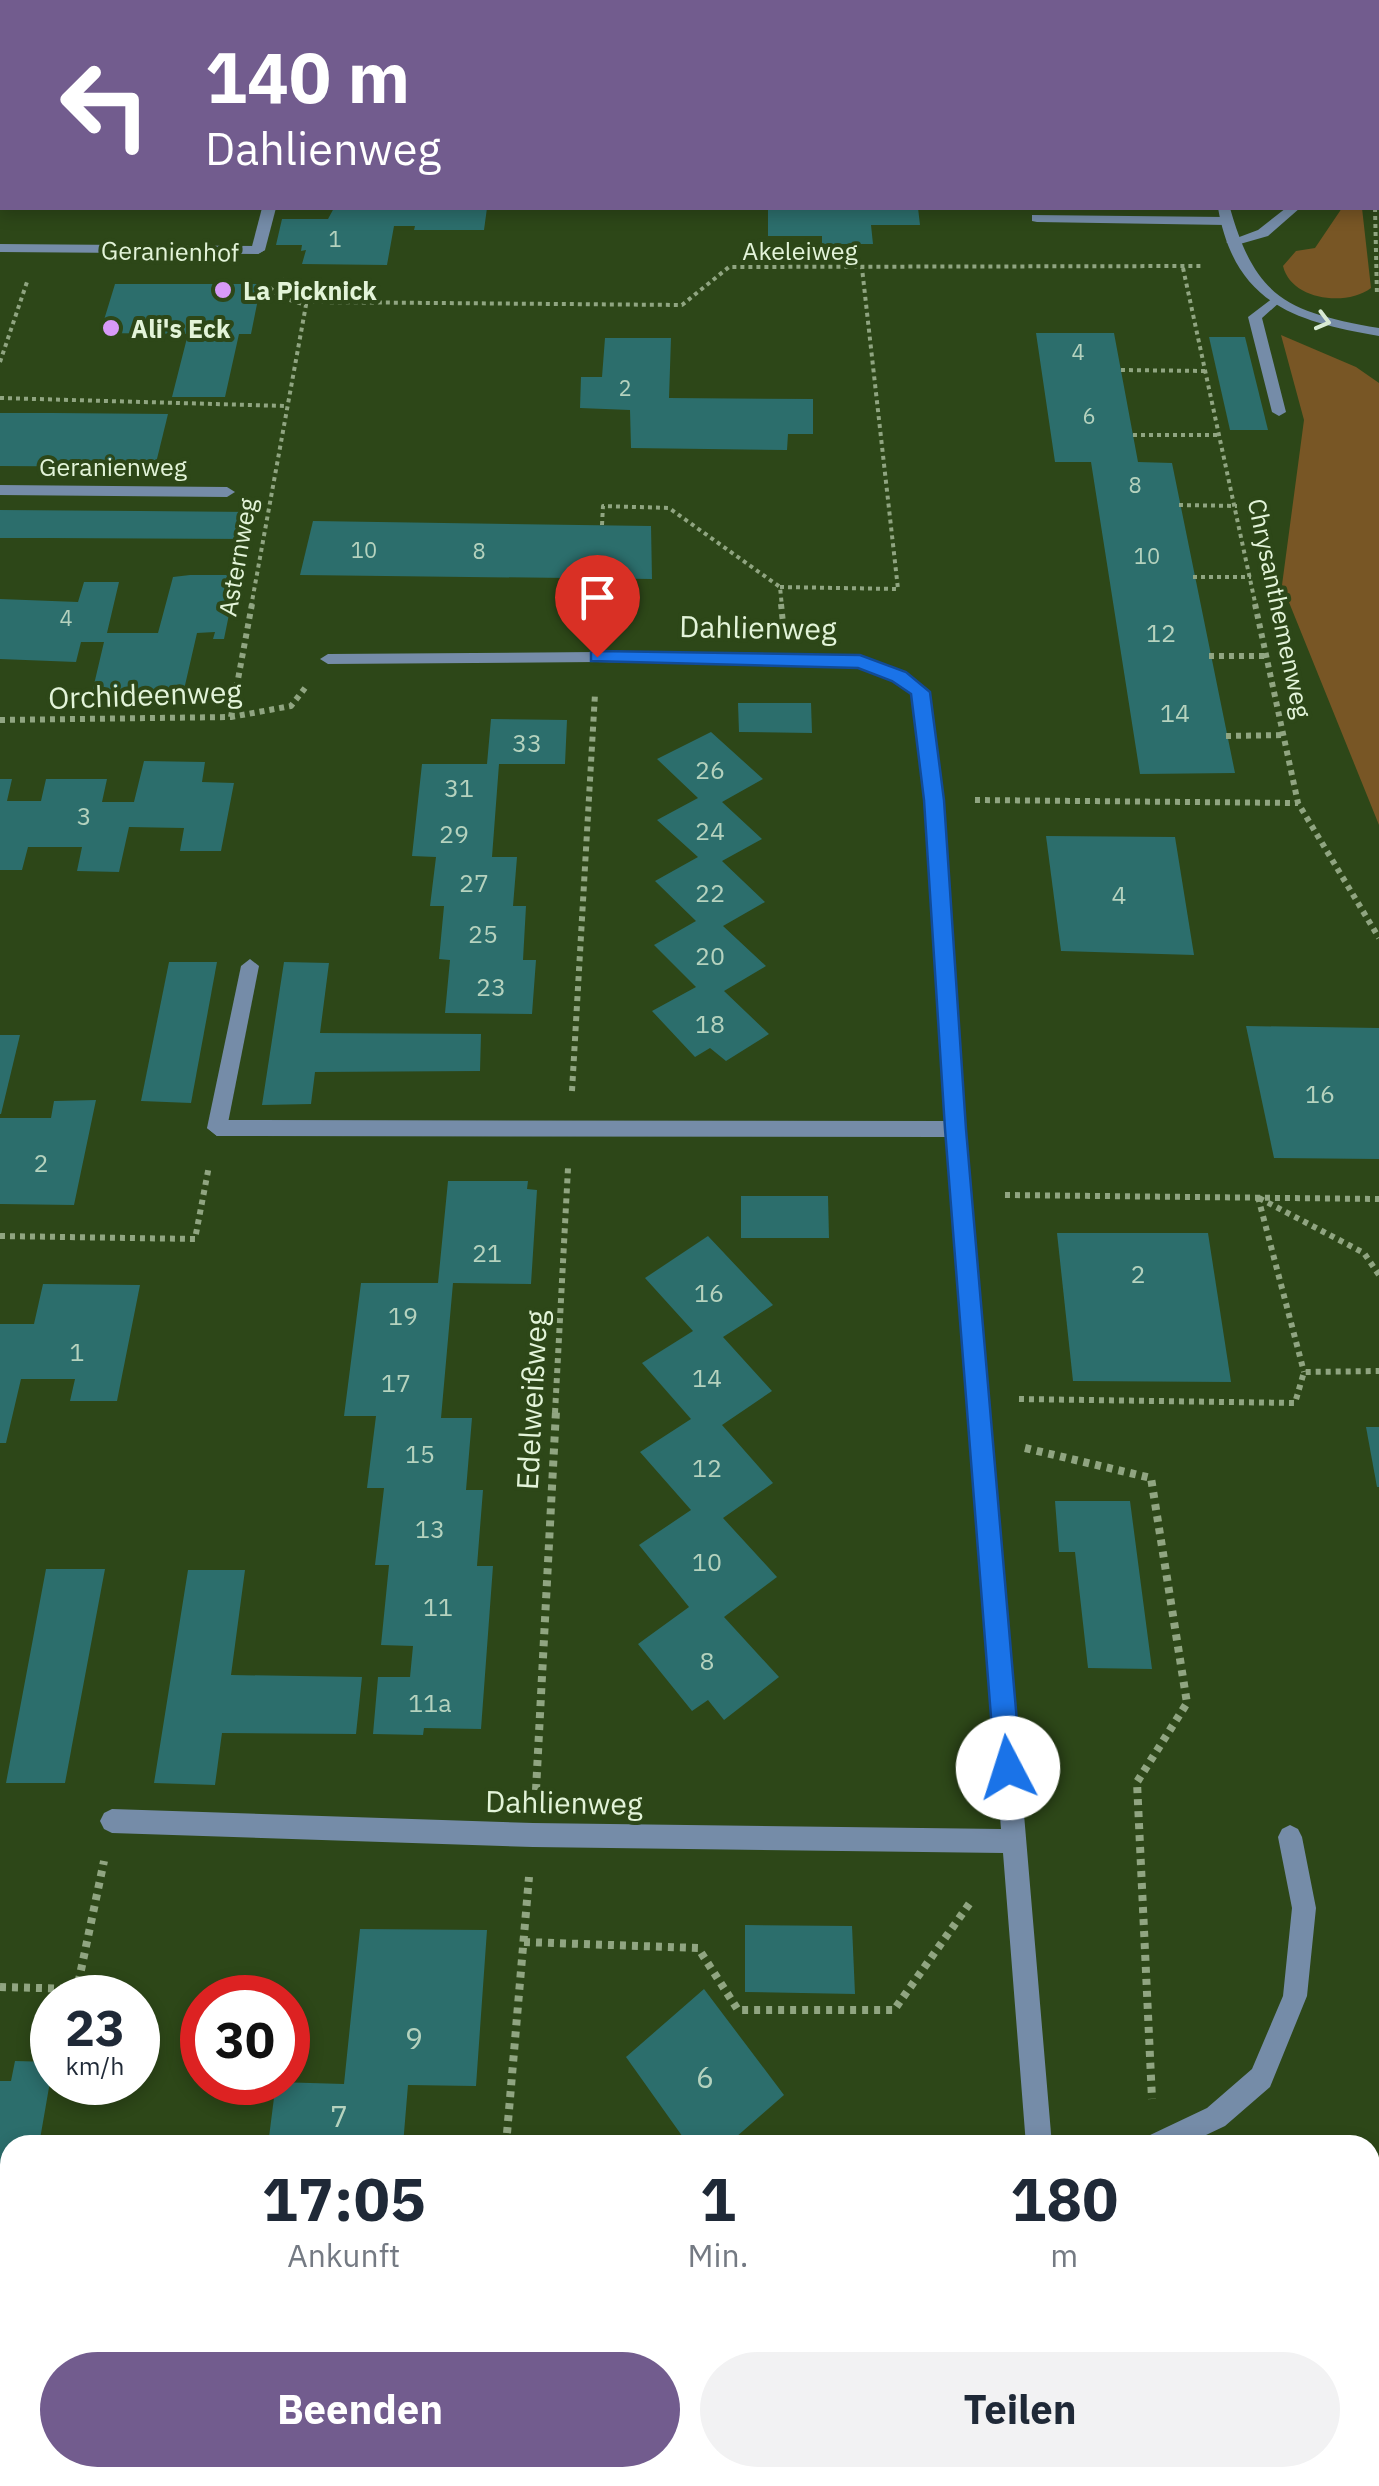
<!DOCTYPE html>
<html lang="de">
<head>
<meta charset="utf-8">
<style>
	:root { --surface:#fff; --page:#f2f2f3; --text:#1f2937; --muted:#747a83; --accent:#725c8e }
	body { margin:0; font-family:"IBM Plex Sans",sans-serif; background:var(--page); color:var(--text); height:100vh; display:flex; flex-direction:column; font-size:38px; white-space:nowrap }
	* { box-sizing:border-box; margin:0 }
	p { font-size:32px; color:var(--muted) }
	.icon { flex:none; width:55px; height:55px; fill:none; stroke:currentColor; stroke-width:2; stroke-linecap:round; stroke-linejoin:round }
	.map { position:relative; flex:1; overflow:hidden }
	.sheet { position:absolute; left:0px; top:2135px; width:1380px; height:352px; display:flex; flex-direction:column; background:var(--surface); border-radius:30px 30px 0 0; box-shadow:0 5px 15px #0003 }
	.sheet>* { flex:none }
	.top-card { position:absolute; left:0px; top:0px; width:1380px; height:210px; box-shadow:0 5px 15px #0003; background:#725c8e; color:#fff; overflow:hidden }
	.speed { position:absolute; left:30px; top:1975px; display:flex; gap:20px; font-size:50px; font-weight:700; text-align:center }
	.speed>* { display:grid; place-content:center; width:130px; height:130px; border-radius:50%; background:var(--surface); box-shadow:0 5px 15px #0003; line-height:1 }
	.speed small { font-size:25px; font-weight:400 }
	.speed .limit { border:15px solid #d22; background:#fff; color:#111 }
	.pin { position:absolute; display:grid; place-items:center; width:85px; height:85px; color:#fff; margin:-102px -42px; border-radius:50% 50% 50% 0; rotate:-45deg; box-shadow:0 0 10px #0007 }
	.pin .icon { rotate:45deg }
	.me { position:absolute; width:110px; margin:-55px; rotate:355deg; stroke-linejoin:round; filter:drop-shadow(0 0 8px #0008) }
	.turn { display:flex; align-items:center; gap:35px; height:210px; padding:0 40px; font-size:45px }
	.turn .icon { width:130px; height:130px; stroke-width:2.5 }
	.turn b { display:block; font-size:70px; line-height:85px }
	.eta { display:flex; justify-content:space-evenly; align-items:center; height:170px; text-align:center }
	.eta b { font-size:60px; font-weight:700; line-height:70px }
	.cta { display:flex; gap:20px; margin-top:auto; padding:20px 40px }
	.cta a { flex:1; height:115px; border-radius:60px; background:var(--accent); color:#fff; font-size:40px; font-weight:700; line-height:115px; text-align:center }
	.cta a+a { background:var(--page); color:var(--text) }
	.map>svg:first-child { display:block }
	.green { fill:#785625 }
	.building { fill:#2c6e6c }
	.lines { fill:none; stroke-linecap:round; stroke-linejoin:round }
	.path-far2 { stroke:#90a581; stroke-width:4; stroke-dasharray:4 4; stroke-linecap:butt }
	.path-far1 { stroke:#90a581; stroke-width:6; stroke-dasharray:5 5; stroke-linecap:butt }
	.path { stroke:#90a581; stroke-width:8; stroke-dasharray:6 6; stroke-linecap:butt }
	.service { fill:#758ca8; fill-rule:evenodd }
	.minor { fill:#758ca8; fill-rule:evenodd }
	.oneway { stroke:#d8ead4 }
	.route { fill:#1a73e8; stroke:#114b97; stroke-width:2.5 }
	.poi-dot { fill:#d89af8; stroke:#2d4718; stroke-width:4 }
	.labels { text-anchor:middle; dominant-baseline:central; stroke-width:8; stroke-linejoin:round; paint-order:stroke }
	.far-number-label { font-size:22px; fill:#b5d2be }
	.far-street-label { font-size:25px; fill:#e3f4d9; stroke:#2d4718 }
	.far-poi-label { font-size:25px; font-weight:bold; fill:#e3f4d9; stroke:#2d4718; text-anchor:start }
	.number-label { font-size:25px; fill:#b5d2be }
	.street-label { font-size:30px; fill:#e3f4d9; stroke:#2d4718 }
	.near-number-label { font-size:30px; fill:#b5d2be }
</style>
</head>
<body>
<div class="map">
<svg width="1379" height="2486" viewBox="0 0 1379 2486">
	<rect width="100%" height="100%" fill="#2d4718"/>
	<g class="green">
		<path d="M1342 208H1362L1371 288C1346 307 1291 300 1283 266L1296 251 1315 248Z"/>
		<polygon points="1281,335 1356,367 1379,383 1379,825 1282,585 1304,420"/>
	</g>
	<g class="building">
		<polygon points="334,208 487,208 484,230 414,230 415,226 394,226 387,265 302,264 306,250 301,251 302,245 276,245 282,219 328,219"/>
		<polygon points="768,208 918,208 920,225 871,225 873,244 822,244 822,236 768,236"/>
		<polygon points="115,284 261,284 251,334 239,334 225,397 172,397 188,334 100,333"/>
		<polygon points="1036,333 1114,333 1138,462 1172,463 1235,773 1140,774 1091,462 1055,462"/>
		<polygon points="1209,337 1245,337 1268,430 1230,430"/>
		<polygon points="605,338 671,338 669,398 813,399 813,434 788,434 787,450 631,448 630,410 580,408 581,377 602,377"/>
		<polygon points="0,413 54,413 168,414 155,467 0,466"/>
		<polygon points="0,510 142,511 252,512 247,539 47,538 0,538"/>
		<polygon points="313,521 651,526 652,579 300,575"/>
		<polygon points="190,575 237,575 224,639 213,639 215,632 197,633 183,694 166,693 163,705 140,705 142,693 92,693 104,642 81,642 76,662 0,659 0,599 78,602 84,582 119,582 107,633 158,633 173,577"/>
		<polygon points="738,703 811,703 812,733 739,732"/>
		<polygon points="491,719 567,720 565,764 499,764 492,857 517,857 513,906 526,906 523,960 536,960 532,1014 445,1013 450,960 439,959 444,906 430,906 436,857 412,856 422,764 487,764"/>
		<polygon points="711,732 763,779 722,802 762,839 722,861 765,902 723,926 766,966 724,991 769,1034 726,1061 710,1048 695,1057 652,1011 696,987 654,945 696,921 655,881 698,857 657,820 698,798 657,759"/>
		<polygon points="144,761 205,762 202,782 234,783 221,851 180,851 184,828 129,827 119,872 77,871 82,847 28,847 22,870 0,870 0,779 12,779 7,801 41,801 46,779 107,779 102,802 134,802"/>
		<polygon points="1046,836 1175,837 1194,955 1061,951"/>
		<polygon points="169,962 217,962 191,1103 141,1101"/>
		<polygon points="284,962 329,963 320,1033 481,1034 480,1071 315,1072 311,1104 262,1105"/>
		<polygon points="1246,1026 1379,1028 1379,1159 1274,1158"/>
		<polygon points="0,1035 20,1035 1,1114 0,1114"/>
		<polygon points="96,1100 74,1205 0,1204 0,1118 51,1118 54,1101"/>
		<polygon points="448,1181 528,1181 527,1189 537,1190 531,1284 453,1283 441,1418 472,1418 466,1490 483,1490 477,1566 493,1566 481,1729 424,1728 423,1735 373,1734 378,1677 410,1677 413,1646 381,1645 389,1565 375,1565 384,1488 367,1488 376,1416 344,1416 361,1283 438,1283"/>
		<polygon points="741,1196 828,1196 829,1238 741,1238"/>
		<polygon points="1057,1233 1208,1233 1231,1382 1073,1381"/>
		<polygon points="708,1236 773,1305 723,1337 772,1391 722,1425 773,1483 723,1518 777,1577 724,1617 779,1677 724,1720 708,1700 692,1711 638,1644 689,1607 639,1545 691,1510 640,1452 691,1419 642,1363 693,1331 645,1278"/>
		<polygon points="43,1284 140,1285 117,1401 70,1401 75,1379 21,1379 6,1443 0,1443 0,1324 34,1324"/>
		<polygon points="1366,1427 1379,1427 1379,1487 1377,1487"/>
		<polygon points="1055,1501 1130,1501 1152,1669 1088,1668 1075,1552 1059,1552"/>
		<polygon points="46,1569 105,1569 65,1783 6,1783"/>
		<polygon points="188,1570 245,1570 231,1675 362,1677 356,1734 222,1733 215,1785 154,1783"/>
		<polygon points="745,1925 852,1926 855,1994 745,1992"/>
		<polygon points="360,1929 487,1930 476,2086 408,2085 403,2145 268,2145 276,2082 344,2084"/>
		<polygon points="704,1989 784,2095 727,2145 678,2145 685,2140 626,2057"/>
		<polygon points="15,2061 52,2062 52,2070 39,2145 10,2145 10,2234 0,2233 0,2081 11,2081"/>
		<polygon points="1370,2323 1379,2324 1379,2486 1251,2486 1250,2478 1370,2478"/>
		<polygon points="289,2478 433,2478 433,2486 288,2486"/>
	</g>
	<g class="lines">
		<g class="path-far2">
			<polyline points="0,11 2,5"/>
			<polyline points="1375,208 1377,296"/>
			<polyline points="1183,268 1256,607"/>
			<polyline points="282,279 291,290 314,302 682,305 729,267 1203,266"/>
			<polyline points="0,362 27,282"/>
			<polyline points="1121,370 1206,371"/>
			<polyline points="0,398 286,406"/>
			<polyline points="1133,435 1221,435"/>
			<polyline points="1179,505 1237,506"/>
			<polyline points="602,525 603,506 669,508 780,587 782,607"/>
			<polyline points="1193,577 1251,577"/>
			<polyline points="780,587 898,589 862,268"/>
			<polyline points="251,607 306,305 280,297 267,285"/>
		</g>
		<g class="path-far1">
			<polyline points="781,604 783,623"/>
			<polyline points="1255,604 1298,803 1379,938"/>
			<polyline points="1209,656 1267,656"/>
			<polyline points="231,717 252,604"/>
			<polyline points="0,720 231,717 291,706 305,688"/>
			<polyline points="1226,736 1284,735"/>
			<polyline points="975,800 1298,803"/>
			<polyline points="572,1091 595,694"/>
			<polyline points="1005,1195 1379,1199"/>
			<polyline points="1258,1197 1304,1372"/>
			<polyline points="1259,1198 1364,1253 1379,1275"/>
			<polyline points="0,1236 195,1239 209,1166"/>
			<polyline points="1019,1399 1295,1403 1304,1372 1379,1371"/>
			<polyline points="555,1413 568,1168"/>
		</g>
		<g class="path">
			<polyline points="1025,1448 1151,1478 1187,1703 1137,1782 1152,2099"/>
			<polyline points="536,1790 556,1411"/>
			<polyline points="524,1942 698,1948 738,2010 894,2010 972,1900"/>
			<polyline points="0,1987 77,1989 104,1861"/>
			<polyline points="506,2145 529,1877"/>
			<polyline points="1370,2207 1379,2206"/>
			<polyline points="1198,2478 1199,2486"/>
			<polyline points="476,2486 477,2478"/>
		</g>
		<g class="service">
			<polygon points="1210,0 1226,0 1227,2 1212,2"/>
			<polygon points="1286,208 1300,208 1268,236 1233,246 1226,242 1258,230"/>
			<polygon points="1032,215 1226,217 1233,221 1226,225 1037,222 1032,221"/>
			<polygon points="0,244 258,246 265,250 258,254 0,252"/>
			<polygon points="1273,298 1280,302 1262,318 1286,412 1279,416 1272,412 1248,317"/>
			<polygon points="0,485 227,487 235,492 227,497 0,495"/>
			<polygon points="250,959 259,966 227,1128 217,1136 207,1128 241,966"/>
			<polygon points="1290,1825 1298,1829 1302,1837 1316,1908 1307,1996 1270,2087 1225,2126 1185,2145 1144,2145 1148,2136 1207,2108 1252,2069 1283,1996 1292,1908 1278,1837 1282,1829"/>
			<polygon points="872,2478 1079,2478 1080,2481 1078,2486 872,2486"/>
		</g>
		<g class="minor">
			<rect x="1183" y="0" width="12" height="2"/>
			<polygon points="262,208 276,208 265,250 258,254 251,250"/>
			<path d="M1218 208H1230C1256 300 1289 312 1379 328V336C1293 321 1235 303 1218 208Z"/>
			<polygon points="597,652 860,656 905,673 928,691 943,800 966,1129 1052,2145 1026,2145 1003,1853 533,1847 112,1833 104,1829 100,1821 104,1813 112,1809 533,1823 1001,1829 947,1137 217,1136 207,1128 217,1120 946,1121 925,800 912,693 893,681 858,666 597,662 328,664 320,659 328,654"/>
			<polygon points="1052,2478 1080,2478 1081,2486 1053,2486"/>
		</g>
	</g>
	<defs><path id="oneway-chevron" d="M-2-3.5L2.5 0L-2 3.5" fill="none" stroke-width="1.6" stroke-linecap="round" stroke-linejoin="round" transform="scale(2.5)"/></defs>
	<use class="oneway" href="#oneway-chevron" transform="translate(1323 321) rotate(15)"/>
	<polygon class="route" points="597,651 860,655 906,672 930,692 944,800 966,1129 1021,1768 1017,1777 1008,1781 999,1777 995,1768 945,1129 924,800 911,694 892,681 858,668 591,661 591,652"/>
	<g class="poi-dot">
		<circle cx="223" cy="290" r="10"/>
		<circle cx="111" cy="328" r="10"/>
	</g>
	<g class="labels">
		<g class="far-number-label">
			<text x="335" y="238">1</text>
			<text x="1078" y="351">4</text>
			<text x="625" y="387">2</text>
			<text x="1089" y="415">6</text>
			<text x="1135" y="484">8</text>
			<text x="364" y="549">10</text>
			<text x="479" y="550">8</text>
			<text x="1147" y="555">10</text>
			<text x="66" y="617">4</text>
		</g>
		<g class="far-street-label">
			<text x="800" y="250">Akeleiweg</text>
			<text transform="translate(170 251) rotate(1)">Geranienhof</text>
			<text x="113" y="466">Geranienweg</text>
			<text transform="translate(237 557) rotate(-80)">Asternweg</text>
			<text transform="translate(1280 608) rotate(78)">Chrysanthemenweg</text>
		</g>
		<g class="far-poi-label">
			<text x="243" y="290">La Picknick</text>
			<text x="131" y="328">Ali's Eck</text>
		</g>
		<g class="number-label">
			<text x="1161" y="632">12</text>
			<text x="1175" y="712">14</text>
			<text x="527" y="742">33</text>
			<text x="710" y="769">26</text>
			<text x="459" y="787">31</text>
			<text x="84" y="815">3</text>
			<text x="710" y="830">24</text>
			<text x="454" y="833">29</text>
			<text x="474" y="882">27</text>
			<text x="710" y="892">22</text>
			<text x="1119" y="894">4</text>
			<text x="483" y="933">25</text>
			<text x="710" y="955">20</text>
			<text x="491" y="986">23</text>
			<text x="710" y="1023">18</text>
			<text x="1320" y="1093">16</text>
			<text x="41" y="1162">2</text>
			<text x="487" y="1252">21</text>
			<text x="1138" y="1273">2</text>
			<text x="709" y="1292">16</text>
			<text x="403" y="1315">19</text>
			<text x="77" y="1351">1</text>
			<text x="707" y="1377">14</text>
			<text x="396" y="1382">17</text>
			<text x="420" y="1453">15</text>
			<text x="707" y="1467">12</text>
			<text x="430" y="1528">13</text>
			<text x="707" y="1561">10</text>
			<text x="438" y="1606">11</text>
			<text x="707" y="1660">8</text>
			<text x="430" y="1702">11a</text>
		</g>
		<g class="street-label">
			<text transform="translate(758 627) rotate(1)">Dahlienweg</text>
			<text transform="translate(145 694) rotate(-2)">Orchideenweg</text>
			<text transform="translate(531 1400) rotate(-87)">Edelweißweg</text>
			<text transform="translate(564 1802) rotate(1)">Dahlienweg</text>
		</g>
		<g class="near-number-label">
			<text x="414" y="2037">9</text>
			<text x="705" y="2076">6</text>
			<text x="339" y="2115">7</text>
		</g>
	</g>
</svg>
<div class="speed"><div>23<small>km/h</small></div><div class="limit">30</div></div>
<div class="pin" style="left:597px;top:657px;background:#d93025"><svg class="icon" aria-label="arrive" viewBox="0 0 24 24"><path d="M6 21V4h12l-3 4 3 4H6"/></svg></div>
<svg class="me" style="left:1008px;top:1768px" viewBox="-20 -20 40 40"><circle r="19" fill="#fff"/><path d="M0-13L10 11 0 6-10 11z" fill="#1a73e8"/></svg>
<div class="top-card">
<div class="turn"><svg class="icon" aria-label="left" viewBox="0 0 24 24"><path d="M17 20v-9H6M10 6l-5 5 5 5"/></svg><div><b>140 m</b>Dahlienweg</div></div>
</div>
<section class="sheet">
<div class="eta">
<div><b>17:05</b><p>Ankunft</p></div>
<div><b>1</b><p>Min.</p></div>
<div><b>180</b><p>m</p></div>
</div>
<div class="cta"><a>Beenden</a><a>Teilen</a></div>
</section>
</div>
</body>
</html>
